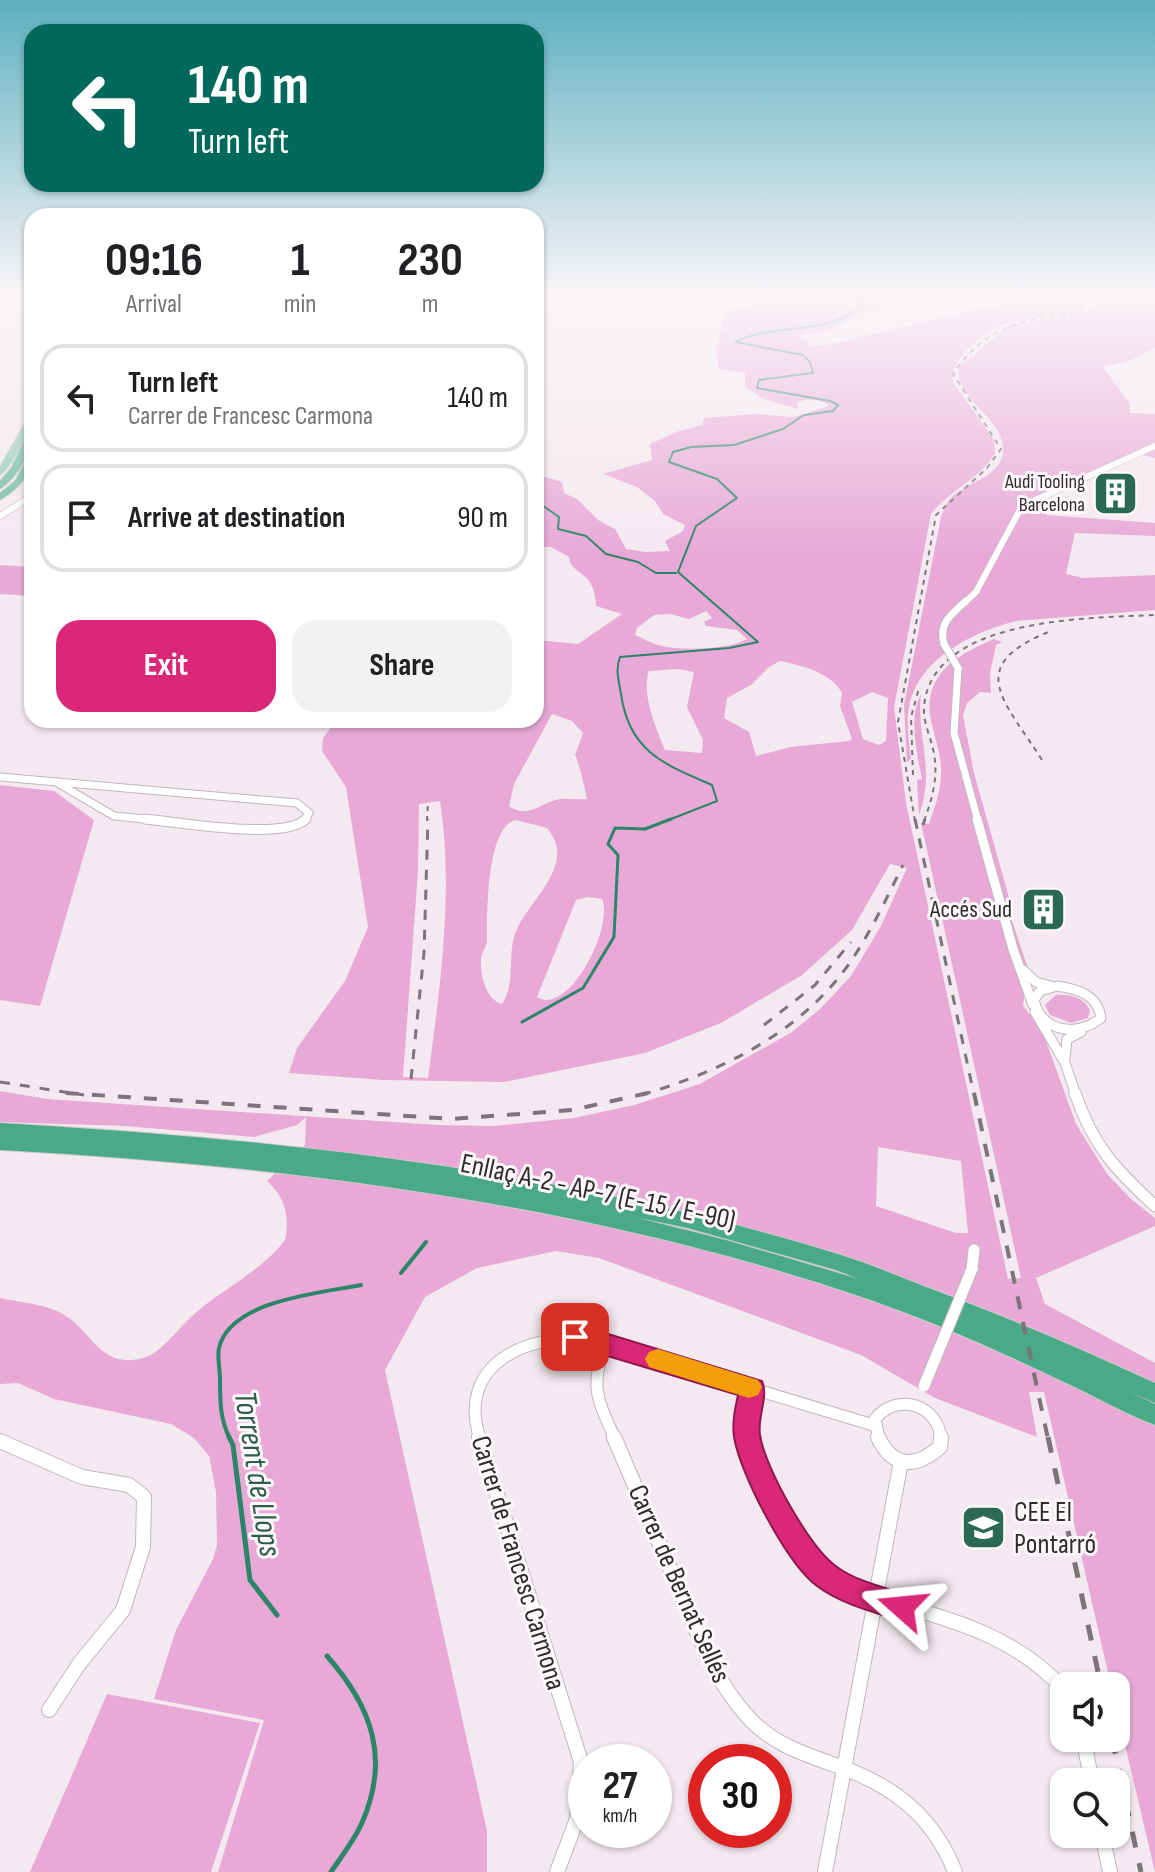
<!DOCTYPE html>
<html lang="en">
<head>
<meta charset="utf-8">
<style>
	:root { --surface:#fff; --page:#f2f2f2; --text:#202124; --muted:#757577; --line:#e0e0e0; --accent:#db2777 }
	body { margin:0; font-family:"Sofia Sans Condensed",sans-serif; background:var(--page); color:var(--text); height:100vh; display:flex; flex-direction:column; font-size:30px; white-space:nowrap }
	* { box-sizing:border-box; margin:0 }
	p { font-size:26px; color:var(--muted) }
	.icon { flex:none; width:44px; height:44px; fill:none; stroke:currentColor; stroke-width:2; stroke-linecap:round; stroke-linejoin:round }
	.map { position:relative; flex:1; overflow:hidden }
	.drawer { position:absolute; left:24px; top:208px; width:520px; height:520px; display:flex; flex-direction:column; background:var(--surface); border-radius:24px; box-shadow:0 2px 6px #0004 }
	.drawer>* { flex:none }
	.top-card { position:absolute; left:24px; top:24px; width:520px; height:168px; border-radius:24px; box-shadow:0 2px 6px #0004; background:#00695c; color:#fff; overflow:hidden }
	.tools { position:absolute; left:1050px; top:1672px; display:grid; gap:16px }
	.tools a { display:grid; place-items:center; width:80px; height:80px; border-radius:16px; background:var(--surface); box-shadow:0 2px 6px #0004; font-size:40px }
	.speed { position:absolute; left:568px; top:1744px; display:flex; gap:16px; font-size:40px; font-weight:700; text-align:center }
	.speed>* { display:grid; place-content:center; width:104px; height:104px; border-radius:50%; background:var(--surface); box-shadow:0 2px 6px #0004; line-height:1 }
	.speed small { font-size:20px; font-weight:400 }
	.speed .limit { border:12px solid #d22; background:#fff; color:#111 }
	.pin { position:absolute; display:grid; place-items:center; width:68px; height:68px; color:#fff; margin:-34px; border-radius:16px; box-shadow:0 4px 12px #0006 }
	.me { position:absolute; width:88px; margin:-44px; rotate:288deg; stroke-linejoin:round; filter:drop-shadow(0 0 6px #0008) }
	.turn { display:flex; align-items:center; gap:28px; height:168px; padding:0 32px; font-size:36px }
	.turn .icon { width:104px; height:104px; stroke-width:2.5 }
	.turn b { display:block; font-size:56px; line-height:68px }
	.eta { display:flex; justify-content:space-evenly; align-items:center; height:136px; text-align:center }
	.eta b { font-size:48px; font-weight:700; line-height:56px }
	.action { display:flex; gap:16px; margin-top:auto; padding:16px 32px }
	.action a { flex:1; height:92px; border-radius:24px; background:var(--accent); color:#fff; font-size:32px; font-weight:700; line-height:92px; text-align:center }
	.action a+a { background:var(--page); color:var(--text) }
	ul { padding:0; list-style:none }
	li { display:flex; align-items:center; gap:24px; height:108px; margin:0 16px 12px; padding:0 16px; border:4px solid var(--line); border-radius:24px }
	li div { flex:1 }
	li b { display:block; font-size:30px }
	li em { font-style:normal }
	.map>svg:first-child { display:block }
	.green { fill:#e8a9d7; fill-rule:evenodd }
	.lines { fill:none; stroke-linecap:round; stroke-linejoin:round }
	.stream-far3 { stroke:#2c8469; stroke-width:2 }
	.stream-far2 { stroke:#2c8469; stroke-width:3 }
	.stream-far1 { stroke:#2c8469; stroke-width:4 }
	.stream { stroke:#2c8469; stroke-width:5 }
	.minor-far4-casing { stroke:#c1b7be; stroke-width:7 }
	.minor-far3-casing { stroke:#c1b7be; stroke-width:9 }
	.minor-far2-casing { stroke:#c1b7be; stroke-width:11 }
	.minor-far1-casing { stroke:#c1b7be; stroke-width:13 }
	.minor-casing { stroke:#c1b7be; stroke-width:16 }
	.primary-casing { stroke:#cdcccd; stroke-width:2 }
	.trunk-casing { stroke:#cdcccd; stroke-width:2 }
	.motorway-casing { stroke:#cdcccd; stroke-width:2 }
	.minor-far4 { stroke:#fff; stroke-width:6 }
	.minor-far3 { stroke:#fff; stroke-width:7 }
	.minor-far2 { stroke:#fff; stroke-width:9 }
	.minor-far1 { stroke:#fff; stroke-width:11 }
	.minor { stroke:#fff; stroke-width:14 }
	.primary { fill:#92cbb7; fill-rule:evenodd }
	.trunk { fill:#6eba9f; fill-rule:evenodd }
	.motorway { fill:#4aa987; fill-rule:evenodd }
	.rail-far3 { stroke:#7b7478; stroke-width:2; stroke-dasharray:5 5; stroke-linecap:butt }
	.rail-far2 { stroke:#7b7478; stroke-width:3; stroke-dasharray:10 10; stroke-linecap:butt }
	.rail-far1 { stroke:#7b7478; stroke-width:4; stroke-dasharray:13 13; stroke-linecap:butt }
	.rail { stroke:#7b7478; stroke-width:5; stroke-dasharray:16 16; stroke-linecap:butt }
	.minor-bridge-far1-casing { stroke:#c1b7be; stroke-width:9; stroke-linecap:butt }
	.minor-bridge-casing { stroke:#c1b7be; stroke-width:13; stroke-linecap:butt }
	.minor-bridge-far1 { stroke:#fff; stroke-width:7 }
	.minor-bridge { stroke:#fff; stroke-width:11 }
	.route { fill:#db2777; stroke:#8e194d; stroke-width:2 }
	.slow { fill:#f59e0b }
	.labels { text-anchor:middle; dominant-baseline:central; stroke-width:6; stroke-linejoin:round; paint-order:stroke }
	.far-poi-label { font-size:20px; fill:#302c2e; stroke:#fef8fc; text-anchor:end }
	.poi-label { font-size:24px; fill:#302c2e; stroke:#fef8fc; text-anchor:end }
	.near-street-label { font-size:28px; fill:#302c2e; stroke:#fef8fc }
	.near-poi-label { font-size:28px; fill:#302c2e; stroke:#fef8fc; text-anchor:start }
	.near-water-label { font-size:32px; font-style:italic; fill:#2d5e4c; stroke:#fef8fc }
</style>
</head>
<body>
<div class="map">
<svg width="1155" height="1872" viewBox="0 0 1155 1872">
	<rect width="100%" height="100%" fill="#f4e9f0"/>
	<g class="green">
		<path d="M788 292H953L861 313 834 330 800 336 811 345 822 346 986 307 1098 293 1128 299 1001 325C982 335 950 358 953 382L994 440 995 453C980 479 950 490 931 514L894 707 906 803 1008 1279 1021 1278 921 823 929 824C935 806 942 789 941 769 941 750 932 732 930 714 925 672 961 653 994 639L1002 642 996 645 990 673 991 693 980 692 967 703 963 715 974 773 1010 901 1006 902 1008 909 1028 968 1023 1006 1042 1030 1076 1124 1107 1174 1131 1199 1155 1218V1226L1036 1278 1045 1304 1155 1363V1872L1116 1707V1686H1111L1044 1392H1029L1037 1437 935 1398 861 1355 599 1258 556 1251 477 1268 425 1297 385 1370 487 1831V1872H218L264 1720 154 1699 176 1630 213 1559 217 1545 216 1492 209 1456 194 1438 171 1424 54 1399 18 1383 0 1384V1298C26 1304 52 1303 74 1322 88 1334 97 1351 115 1358 126 1362 141 1360 151 1355 167 1345 178 1329 191 1317 221 1289 260 1273 285 1240 290 1216 285 1197 267 1181L305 1145 306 1117 297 1125 254 1137 125 1126 0 1122V1091L47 1099 438 1125 493 1126 574 1118 634 1105 700 1084 792 1032 820 1009 851 976 881 926 907 868 890 864 852 930 802 975 721 1023 645 1053 504 1082 383 1080 289 1073 297 1048 345 981 368 927 346 787 322 751 323 738 337 720H536V640L578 644 622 614 596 606C595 568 571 577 569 557L551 547H541L536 551V474L562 482 564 493 577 499 598 520 615 529 626 549 645 552 670 551 665 541 683 531 685 525 663 514 655 501 637 487 603 474 652 460 650 444 676 432 702 425 704 418 756 414 794 417 829 406C825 400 804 397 797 403L798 409 764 399 745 387V373L719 369 716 349 726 312ZM706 611 712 618 704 622 706 626 737 630 747 639C730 650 678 651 658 645 650 643 643 638 635 635L637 628 654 615 670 614 689 619ZM780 661C801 665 832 673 842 693L840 706 852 739 849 741 790 747 756 756 749 732 724 718 727 698 751 685 769 667ZM678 669 694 672 687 707 703 740 702 753 665 750C656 728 641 694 649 671ZM872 692 888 698 886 741 879 745 863 739 852 702ZM552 714 572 721 583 733 575 755C578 759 586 792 587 799 578 800 569 798 560 799 541 802 528 820 509 806L514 784ZM440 801C454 891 440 988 428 1078L403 1077 418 871 419 804ZM516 820 547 828C580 867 523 903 514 937 508 958 515 986 502 1004 485 999 480 974 481 958 482 951 487 947 487 940 487 916 486 826 516 820ZM588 897 602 899C614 928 568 1017 537 997L576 900ZM878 1147 961 1161 968 1233H956L876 1206Z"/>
		<path d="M1142 297 1155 299V348L1131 360 1103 367 1130 404V413L1155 414V458L1143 455 1045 499 1047 515 1155 523V536L1075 533 1066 574 1083 578 1155 575V610L1016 621C973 632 917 659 909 708 906 724 909 742 911 758L907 763 904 705 941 517C943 512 946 505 949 500 964 482 1000 479 1003 452 1007 419 954 401 959 367L1008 326 1124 304Z"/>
		<polygon points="0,565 32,567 32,596 0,594"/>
		<path d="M921 694C916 739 936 768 919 815L917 780 922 779C917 754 908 717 921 694Z"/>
		<polygon points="0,785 54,791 94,820 40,1006 0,1000"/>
		<path d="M1056 995C1070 994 1083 997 1090 1010L1088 1018 1071 1023 1050 1015 1045 1005Z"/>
		<polygon points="107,1694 260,1723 211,1872 30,1872"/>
	</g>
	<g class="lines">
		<g class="stream-far3">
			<polyline points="536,501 559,517 558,529 586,536 606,554 638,562 656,573 676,573"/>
			<path d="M666 821 717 801 712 785C663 764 629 751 621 694 619 681 615 670 620 657L729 648 758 642 678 572 696 526 737 498 717 479 669 462 673 452 691 447 734 445 783 429 804 415 833 411 838 405 830 401 757 388 759 380 813 373 810 362 803 355 735 342C775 322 828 337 861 305L857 292"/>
		</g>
		<polyline class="stream-far2" points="522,1022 583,988 614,937 618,855 608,844 615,828 645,829 671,819"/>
		<g class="stream-far1">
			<polyline points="401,1273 426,1242"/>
			<path d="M230 1439C220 1419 220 1402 220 1379 220 1369 217 1357 219 1348 230 1300 321 1293 361 1285"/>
		</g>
		<g class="stream">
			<polyline points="229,1437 233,1445 250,1580 277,1615"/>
			<path d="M327 1656C372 1707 391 1759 361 1825 353 1842 341 1857 331 1872"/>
		</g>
		<defs>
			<g id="minor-far4">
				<polyline points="0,516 32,496"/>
				<polyline points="964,603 976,592 1022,506 1155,446"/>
			</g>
			<g id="minor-far3">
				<path d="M944 644C938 623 952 614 966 601"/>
				<polyline points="958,668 954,733 978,821"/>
				<polyline points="0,777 297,803 309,813 304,821"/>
				<polyline points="56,782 114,816 166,821"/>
			</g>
			<g id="minor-far2">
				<path d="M145 819C178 822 285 841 306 819"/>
				<polyline points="977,819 1013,949 1033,1005"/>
				<polyline points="1023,970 1036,982 1051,986"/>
				<path d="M1057 986C1078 989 1098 995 1101 1018 1078 1037 1042 1033 1034 1000L1040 991Z"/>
				<polyline points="1035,1012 1065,1063 1076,1095"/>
				<polyline points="1065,1059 1067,1039 1081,1032"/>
			</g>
			<g id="minor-far1">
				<path d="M1075 1093C1093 1146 1115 1169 1155 1206"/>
				<polyline points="972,1269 974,1250"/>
				<path d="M605 1343C590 1388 597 1398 615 1439"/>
				<path d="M480 1439C456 1364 526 1334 589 1339L873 1425"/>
				<polyline points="748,1439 747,1419 753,1388"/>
				<path d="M879 1439 875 1419C897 1392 938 1404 941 1439"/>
			</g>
			<g id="minor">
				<polyline points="479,1437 581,1762 577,1819 557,1872"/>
				<path d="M614 1437C636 1488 657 1538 679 1589 698 1634 714 1680 748 1717 772 1744 804 1754 838 1766 893 1785 934 1817 955 1872"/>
				<path d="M747 1437C758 1476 787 1546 819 1571 844 1590 874 1597 904 1606 964 1623 1022 1642 1064 1690"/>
				<path d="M878 1437C893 1469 916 1468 940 1447L941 1437"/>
				<polyline points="0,1441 82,1477 129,1485 144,1497 143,1547 123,1610 79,1664 49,1710"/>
				<polyline points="1083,1738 1092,1782"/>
				<polyline points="1102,1834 1110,1872"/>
				<polyline points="825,1872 901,1461"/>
			</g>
			<path id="primary" d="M29 416H32C32 429 11 467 0 475V467Z"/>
			<g id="trunk">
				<path d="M32 431C32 452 18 477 0 489V481L11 468 28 433Z"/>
				<path d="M29 455H32C32 475 17 490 0 500V493L15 481Z"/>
			</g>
			<path id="motorway" d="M0 1123C283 1139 570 1171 841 1255 870 1264 898 1276 926 1287 1004 1316 1079 1348 1155 1383V1403L1128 1391 1155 1404V1425C1123 1413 1093 1395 1062 1381 997 1350 930 1320 862 1297 584 1203 292 1166 0 1150ZM634 1217 688 1228 836 1270 859 1279 726 1240Z"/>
		</defs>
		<use href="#minor-far4" class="minor-far4-casing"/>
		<use href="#minor-far3" class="minor-far3-casing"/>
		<use href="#minor-far2" class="minor-far2-casing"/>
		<use href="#minor-far1" class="minor-far1-casing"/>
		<use href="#minor" class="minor-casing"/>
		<use href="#primary" class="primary-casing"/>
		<use href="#trunk" class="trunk-casing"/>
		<use href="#motorway" class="motorway-casing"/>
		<use href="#minor-far4" class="minor-far4"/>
		<use href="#minor-far3" class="minor-far3"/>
		<use href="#minor-far2" class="minor-far2"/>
		<use href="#minor-far1" class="minor-far1"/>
		<use href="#minor" class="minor"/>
		<use href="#primary" class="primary"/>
		<use href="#trunk" class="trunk"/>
		<use href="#motorway" class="motorway"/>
		<g class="rail-far3">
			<path d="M1042 760C1005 701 962 666 1051 631"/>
			<polyline points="913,775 911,717 919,688"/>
			<polyline points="427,821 428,801"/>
			<path d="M915 821 898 722 936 515 987 468 1001 449 953 374C1004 297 1074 328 1145 292"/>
			<path d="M924 821C933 797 939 774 933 749 930 736 923 721 924 707 931 617 1090 618 1155 615"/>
		</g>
		<g class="rail-far2">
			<polyline points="915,819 974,1095"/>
			<polyline points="923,825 925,819"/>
			<polyline points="764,1025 815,985 851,942"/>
			<polyline points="411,1079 424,953 428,819"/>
			<polyline points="0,1082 84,1095"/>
			<path d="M641 1095C717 1073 794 1036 843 972 868 939 885 901 903 865"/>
		</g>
		<g class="rail-far1">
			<polyline points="66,1093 452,1119 572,1110 648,1093"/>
			<polyline points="974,1093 1048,1439"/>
		</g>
		<g class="rail">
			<polyline points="1048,1437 1101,1686"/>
			<polyline points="1112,1738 1141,1872"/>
		</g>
		<defs>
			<polyline id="minor-bridge-far1" points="944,644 958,668"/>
			<polyline id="minor-bridge" points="924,1386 972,1269"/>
		</defs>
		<use href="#minor-bridge-far1" class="minor-bridge-far1-casing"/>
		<use href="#minor-bridge" class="minor-bridge-casing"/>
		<use href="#minor-bridge-far1" class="minor-bridge-far1"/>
		<use href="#minor-bridge" class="minor-bridge"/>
	</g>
	<linearGradient id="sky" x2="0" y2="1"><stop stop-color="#5cb0bf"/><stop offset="0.53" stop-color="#faf5f8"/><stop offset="1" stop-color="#faf5f8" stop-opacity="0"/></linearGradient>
	<rect width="1155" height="554" fill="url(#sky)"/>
	<path class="route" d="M575 1327 605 1333 762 1381C769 1396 757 1417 760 1435 765 1468 810 1548 837 1567 859 1583 887 1587 912 1597L916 1607 912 1617 902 1621C873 1612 841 1604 817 1586 787 1564 740 1474 734 1437 732 1423 735 1409 738 1395L567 1344 563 1337 567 1330Z"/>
	<polygon class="slow" points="658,1349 758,1380 762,1387 758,1395 749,1398 649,1367 645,1359 649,1352"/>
	<defs>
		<symbol id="building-square" viewBox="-11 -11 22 22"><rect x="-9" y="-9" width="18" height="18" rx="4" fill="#2c6953" stroke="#fef8fc"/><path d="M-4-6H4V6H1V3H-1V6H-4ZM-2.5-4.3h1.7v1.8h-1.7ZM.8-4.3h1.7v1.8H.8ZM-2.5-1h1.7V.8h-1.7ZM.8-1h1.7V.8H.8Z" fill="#fff"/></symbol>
		<symbol id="school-square" viewBox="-11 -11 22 22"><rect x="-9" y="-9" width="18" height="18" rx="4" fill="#2c6953" stroke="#fef8fc"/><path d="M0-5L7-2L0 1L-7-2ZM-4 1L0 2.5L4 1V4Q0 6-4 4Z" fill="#fff"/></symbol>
	</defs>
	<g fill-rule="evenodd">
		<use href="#building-square" x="1090" y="468" width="51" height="51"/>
		<use href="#building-square" x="1018" y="884" width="51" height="51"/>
		<use href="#school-square" x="958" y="1502" width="51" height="51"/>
	</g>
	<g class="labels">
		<g class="far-poi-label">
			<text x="1085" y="482">Audi Tooling<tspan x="1085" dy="23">Barcelona</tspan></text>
		</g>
		<g class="poi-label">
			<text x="1012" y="909">Accés Sud</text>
		</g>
		<g class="near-street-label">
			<text transform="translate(598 1192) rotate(12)">Enllaç A-2 - AP-7 (E-15 / E-90)</text>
			<text transform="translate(518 1563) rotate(73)">Carrer de Francesc Carmona</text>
			<text transform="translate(679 1584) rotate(66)">Carrer de Bernat Sellés</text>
		</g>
		<g class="near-poi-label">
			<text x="1014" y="1512">CEE El<tspan x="1014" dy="32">Pontarró</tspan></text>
		</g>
		<g class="near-water-label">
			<text transform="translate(257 1474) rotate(81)">Torrent de Llops</text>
		</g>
	</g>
</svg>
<div class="tools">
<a><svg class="icon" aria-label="sound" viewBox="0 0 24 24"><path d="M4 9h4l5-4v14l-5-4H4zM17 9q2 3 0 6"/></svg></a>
<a><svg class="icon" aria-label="search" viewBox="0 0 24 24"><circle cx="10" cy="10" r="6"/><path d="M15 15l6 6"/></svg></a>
</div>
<div class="speed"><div>27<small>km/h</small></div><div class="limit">30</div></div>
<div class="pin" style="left:575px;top:1337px;background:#d93025"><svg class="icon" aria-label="arrive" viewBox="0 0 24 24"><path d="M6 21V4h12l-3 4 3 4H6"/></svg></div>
<svg class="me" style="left:902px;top:1607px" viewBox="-20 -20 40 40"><path d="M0-17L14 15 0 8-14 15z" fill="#db2777" stroke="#fff" stroke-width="4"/></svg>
<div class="top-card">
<div class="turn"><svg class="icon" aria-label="left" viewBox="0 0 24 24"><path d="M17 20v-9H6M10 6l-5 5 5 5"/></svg><div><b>140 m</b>Turn left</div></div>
</div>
<section class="drawer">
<div class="eta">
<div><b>09:16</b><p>Arrival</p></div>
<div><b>1</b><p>min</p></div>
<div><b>230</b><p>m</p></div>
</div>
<ul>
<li><svg class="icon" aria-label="left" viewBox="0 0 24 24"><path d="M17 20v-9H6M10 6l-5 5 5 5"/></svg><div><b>Turn left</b><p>Carrer de Francesc Carmona</p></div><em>140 m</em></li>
<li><svg class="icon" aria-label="arrive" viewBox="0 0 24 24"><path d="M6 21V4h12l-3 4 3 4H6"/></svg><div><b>Arrive at destination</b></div><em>90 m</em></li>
</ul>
<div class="action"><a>Exit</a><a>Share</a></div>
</section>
</div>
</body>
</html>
